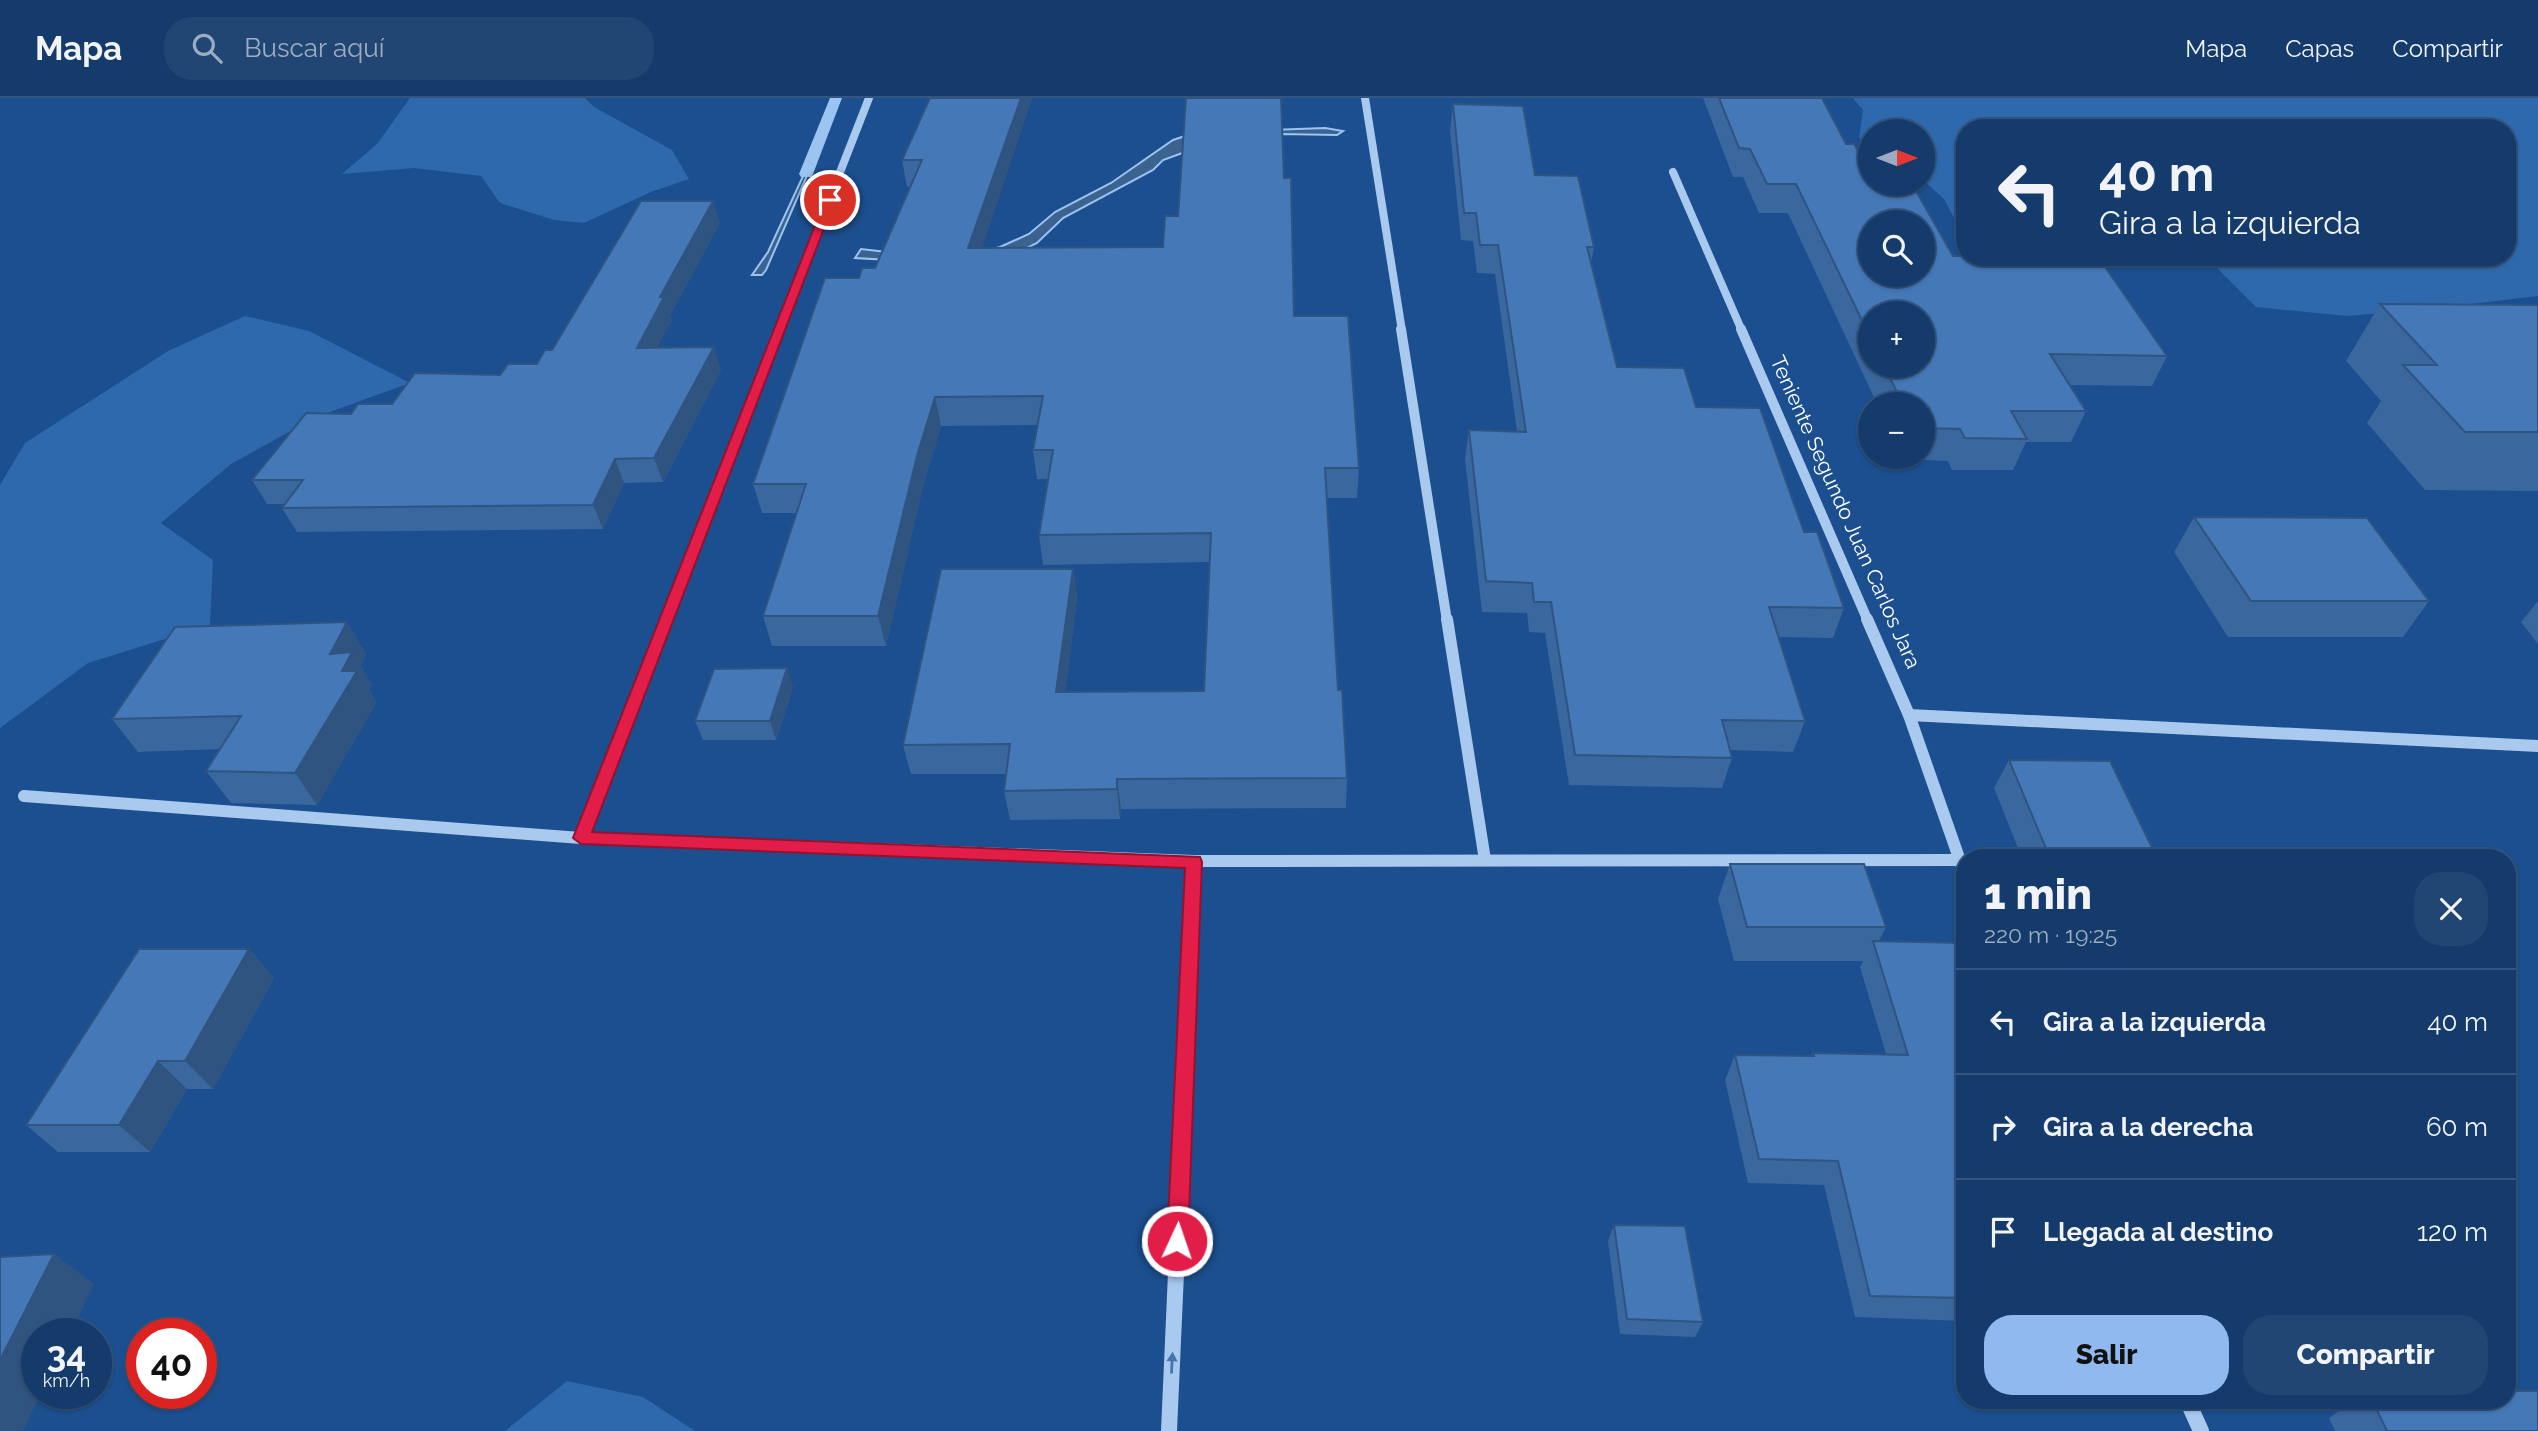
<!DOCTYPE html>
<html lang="es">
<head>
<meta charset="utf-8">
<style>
	:root { --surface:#143b6b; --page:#214673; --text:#f1f3f6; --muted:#9dadc1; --line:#33557e; --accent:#90b9f0 }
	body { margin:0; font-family:Raleway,sans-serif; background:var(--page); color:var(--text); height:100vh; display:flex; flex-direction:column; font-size:26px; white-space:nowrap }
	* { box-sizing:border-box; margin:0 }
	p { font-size:23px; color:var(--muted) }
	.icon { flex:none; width:38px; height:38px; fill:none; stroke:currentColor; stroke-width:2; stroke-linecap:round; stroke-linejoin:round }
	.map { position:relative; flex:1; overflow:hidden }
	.sheet { position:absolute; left:1956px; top:751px; width:560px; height:560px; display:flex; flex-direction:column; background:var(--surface); border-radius:28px; box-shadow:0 2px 5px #0004,0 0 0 2px var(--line) }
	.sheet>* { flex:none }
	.hud { position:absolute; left:1956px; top:21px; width:560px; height:147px; border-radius:28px; box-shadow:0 2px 5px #0004,0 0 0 2px var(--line); background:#143b6b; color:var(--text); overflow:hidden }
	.needle { width:46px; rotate:90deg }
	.controls { position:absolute; left:1858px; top:21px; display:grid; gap:14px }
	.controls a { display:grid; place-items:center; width:77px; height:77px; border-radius:50%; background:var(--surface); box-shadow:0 2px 5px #0004,0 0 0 2px var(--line); font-size:35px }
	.speed { position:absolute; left:21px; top:1220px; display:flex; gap:14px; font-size:35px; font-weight:700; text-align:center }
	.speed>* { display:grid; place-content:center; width:91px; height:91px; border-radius:50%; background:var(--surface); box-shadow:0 2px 5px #0004,0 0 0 2px var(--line); line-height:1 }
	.speed small { font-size:18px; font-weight:400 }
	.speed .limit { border:10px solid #d22; background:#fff; color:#111 }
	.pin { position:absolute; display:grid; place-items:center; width:60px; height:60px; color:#fff; margin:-30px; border:4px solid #fff; border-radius:50%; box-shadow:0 2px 7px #0007 }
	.me { position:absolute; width:77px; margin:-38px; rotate:3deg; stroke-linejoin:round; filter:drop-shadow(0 0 5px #0008) }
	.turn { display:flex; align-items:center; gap:24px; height:147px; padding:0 28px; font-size:32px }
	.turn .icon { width:91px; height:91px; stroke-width:2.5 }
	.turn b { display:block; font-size:49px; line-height:60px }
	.round { display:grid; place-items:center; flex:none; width:74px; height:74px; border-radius:28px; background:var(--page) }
	.head { display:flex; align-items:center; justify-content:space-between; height:119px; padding:0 28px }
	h1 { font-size:42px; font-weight:800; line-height:52px }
	.action { display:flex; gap:14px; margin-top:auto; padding:14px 28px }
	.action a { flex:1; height:80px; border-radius:28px; background:var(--accent); color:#111; font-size:28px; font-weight:800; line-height:80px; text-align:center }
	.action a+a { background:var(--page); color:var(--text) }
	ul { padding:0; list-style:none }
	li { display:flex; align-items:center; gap:21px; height:105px; padding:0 28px; border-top:2px solid var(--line) }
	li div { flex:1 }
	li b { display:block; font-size:26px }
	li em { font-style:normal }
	header { display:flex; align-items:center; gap:42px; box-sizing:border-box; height:98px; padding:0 35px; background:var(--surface); border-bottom:2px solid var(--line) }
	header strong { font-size:33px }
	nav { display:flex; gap:38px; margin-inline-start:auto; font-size:24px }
	.search { width:490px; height:63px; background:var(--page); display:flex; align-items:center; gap:18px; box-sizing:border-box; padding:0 24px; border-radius:28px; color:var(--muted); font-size:26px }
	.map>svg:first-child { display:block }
	.green { fill:#2e69ad }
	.water { fill:#3c6290; stroke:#9cc4f0; stroke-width:2 }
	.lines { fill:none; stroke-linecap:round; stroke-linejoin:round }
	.stream { fill:#9cc4f0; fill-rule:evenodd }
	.minor-far3 { stroke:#a9c9ee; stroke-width:8 }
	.minor-far2 { stroke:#a9c9ee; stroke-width:10 }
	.minor-far1 { stroke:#a9c9ee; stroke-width:12 }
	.minor { stroke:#a9c9ee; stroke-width:16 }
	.wall { fill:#3a679d; fill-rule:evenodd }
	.shaded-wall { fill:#305480 }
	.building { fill:#4478b7; stroke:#305480; stroke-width:2; fill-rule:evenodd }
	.oneway { fill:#4674ac }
	.route { fill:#e11d48; stroke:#92132f; stroke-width:2 }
	.labels { text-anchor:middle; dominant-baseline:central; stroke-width:5; stroke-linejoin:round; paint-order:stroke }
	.street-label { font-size:21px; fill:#fff; stroke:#1b4f8f }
</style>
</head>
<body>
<header>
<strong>Mapa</strong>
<div class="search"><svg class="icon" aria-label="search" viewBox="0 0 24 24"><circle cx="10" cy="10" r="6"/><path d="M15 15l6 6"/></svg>Buscar aquí</div>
<nav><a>Mapa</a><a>Capas</a><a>Compartir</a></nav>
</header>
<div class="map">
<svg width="2538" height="1333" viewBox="0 0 2538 1333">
	<rect width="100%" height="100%" fill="#1b4f8f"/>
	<g class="green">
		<polygon points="410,0 585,0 594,9 672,52 689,81 651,94 584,125 554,122 500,105 481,78 414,70 342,76 377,46"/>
		<polygon points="1853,0 2538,0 2538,198 2429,211 2347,218 2256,209 2206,159 2508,159 2508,30 1965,30 1965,135 1962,135 1944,101 1923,82 1923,33 1871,33 1871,46 1859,40 1863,12"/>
		<polygon points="245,218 309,233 410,285 316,319 231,366 161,425 213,462 210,527 88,565 0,630 0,387 25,345 168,253"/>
		<polygon points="567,1283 643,1299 695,1333 505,1333"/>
	</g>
	<g class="water">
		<polygon points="1325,30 1343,33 1337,37 1281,36 1185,54 1163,62 1153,72 1063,120 1037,145 1021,153 907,163 855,160 861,151 887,154 975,155 1000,149 1029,136 1055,114 1111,85 1173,42 1194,35"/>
		<polygon points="816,50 819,50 766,172 762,177 752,177 768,154"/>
	</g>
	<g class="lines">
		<polygon class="stream" points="830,0 842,0 813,76 811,79 801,79 799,76"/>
		<g class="minor-far3">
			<polyline points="1365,0 1402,233"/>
			<polyline points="1673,74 1742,233"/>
			<polyline points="778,233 869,0"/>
		</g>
		<g class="minor-far2">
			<polyline points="1401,231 1447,523"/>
			<polyline points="1741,231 1868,523"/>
			<polyline points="666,523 779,231"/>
		</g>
		<g class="minor-far1">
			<polyline points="1447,521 1485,762"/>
			<polyline points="1867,521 1909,617 1965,777"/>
			<polyline points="1909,617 2538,648"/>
			<polyline points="24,698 581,740 1194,763 1959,762"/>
			<polyline points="581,740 666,521"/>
			<polyline points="1189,884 1194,763"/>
		</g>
		<g class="minor">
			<polyline points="2187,1302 2201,1333"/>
			<polyline points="1169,1333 1189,882"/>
		</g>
	</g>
	<g class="wall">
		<polygon points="1032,0 982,150 1163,149 1178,118 1284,80 1294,218 1359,370 1357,400 1326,400 1338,592 1347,680 1346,710 1121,711 1120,721 1010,722 1004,693 1006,676 911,676 903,647 1073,471 1077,501 1065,594 1204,593 1210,464 1043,467 1039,437 1049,381 1037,381 1033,352 1038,327 941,328 923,388 886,548 772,548 763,518 796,415 762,415 753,386 859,180 875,170 911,89 907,89 902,62"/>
		<path d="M1703 0H1822L1846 46 1871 76 1953 158 2167 258 2152 288 2069 287 2086 313 2071 344H2026L2013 372H1952L1948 363 1902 361 1901 359H1923V306H1877L1788 115H1759L1743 79H1733ZM1871 215 1923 268H1871Z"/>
		<polygon points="1453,6 1535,77 1594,149 1591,165 1617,269 1696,309 1804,434 1844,510 1833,540 1778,539 1805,623 1793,654 1730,652 1732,660 1722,690 1569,687 1545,535 1529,534 1527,515 1482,514 1465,361 1469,332 1517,333 1495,176 1477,175 1473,143 1461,142 1450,33"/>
		<polygon points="720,125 670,217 672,222 657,249 721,272 663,384 624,385 603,431 297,434 282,410 285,406 267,406 252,382 351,316 392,306 500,277 537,266 552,252"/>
		<polygon points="2380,206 2538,207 2538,393 2425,392 2367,325 2381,303 2346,263"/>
		<polygon points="2194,419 2429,503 2403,539 2228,539 2174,454"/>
		<polygon points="2538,503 2538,546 2521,524"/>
		<polygon points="347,524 366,557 360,568 372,587 369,592 376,605 317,707 231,705 206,673 220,651 138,654 112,621"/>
		<polygon points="793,589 776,642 703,642 695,623"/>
		<polygon points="2009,662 2157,760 2022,760 1994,690"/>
		<polygon points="1730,766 1886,829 1879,843 1965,845 1965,932 1958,932 1958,999 1965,999 1965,1223 1855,1219 1824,1087 1748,1085 1725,982 1735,957 1811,958 1813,955 1886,956 1860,869 1863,863 1734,863 1718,801"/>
		<polygon points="249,851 274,880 213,991 187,991 150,1054 58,1054 26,1027"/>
		<polygon points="1614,1127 1703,1224 1695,1239 1620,1236 1608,1143"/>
		<polygon points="2355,1302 2508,1302 2538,1333 2335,1333 2329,1320"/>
	</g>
	<g class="shaded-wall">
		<polygon points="1021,0 1032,0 973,178 968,150"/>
		<polygon points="713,103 720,125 670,217 672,222 645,273 637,250 660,199"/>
		<polygon points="714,249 721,272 663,384 654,360"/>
		<polygon points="935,299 941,328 923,388 886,548 878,518 917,358"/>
		<polygon points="615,361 624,385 603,431 593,407"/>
		<polygon points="1073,471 1077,501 1061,624 1056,594"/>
		<polygon points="347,524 366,557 360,568 372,587 369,592 376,605 317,707 295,675 330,556"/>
		<polygon points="787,570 793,589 776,642 770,623"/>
		<polygon points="1117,681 1121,711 1120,721 1117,691"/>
		<polygon points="249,851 274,880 213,991 185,963"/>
		<polygon points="158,963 187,991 150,1054 119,1027"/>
		<polygon points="54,1156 94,1186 70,1236 37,1236 37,1295 41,1295 23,1333 0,1333 0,1262"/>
	</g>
	<g class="building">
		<polygon points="930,0 1021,0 968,150 1163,149 1165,118 1178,118 1186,0 1281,0 1284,80 1291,80 1294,218 1348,218 1359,370 1325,370 1338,592 1342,592 1347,680 1117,681 1117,691 1004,693 1010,646 903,647 941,471 1073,471 1056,594 1204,593 1211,435 1039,437 1053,352 1033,352 1043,298 935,299 917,358 878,518 763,518 806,386 753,386 825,180 859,180 862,170 875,170 922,62 902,62"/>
		<path d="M1719 0H1822L1846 46H1854L1871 76V86H1912L1953 158H1965V159H2098L2167 258 2050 256 2086 313H2011L2027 341 1965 340 1960 331 1923 330V306H1903L1884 268H1923V215H1871V241L1796 86H1767L1750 51 1739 50ZM1871 124H1923V177H1871Z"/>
		<polygon points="1453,6 1523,8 1535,77 1578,78 1594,149 1587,149 1617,269 1684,270 1696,309 1760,310 1804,434 1817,434 1844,510 1769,509 1805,623 1722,622 1732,660 1575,657 1551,504 1534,504 1532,485 1486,483 1469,332 1526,334 1498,147 1480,147 1476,115 1464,115"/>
		<polygon points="641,103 713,103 660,199 664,199 637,250 714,249 654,360 615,361 593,407 282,410 303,382 252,382 306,315 351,316 358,306 392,306 415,275 500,277 508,266 537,266 545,252 552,252"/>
		<polygon points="2380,206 2538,207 2538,334 2465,334 2403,267 2437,267"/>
		<polygon points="2194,419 2367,420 2429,503 2251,503"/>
		<polygon points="347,524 330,556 352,554 342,573 357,573 295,675 206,673 241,618 112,621 175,529"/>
		<polygon points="787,570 770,623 695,623 714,571"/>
		<polygon points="2009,662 2110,663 2157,760 2050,760"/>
		<polygon points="1730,766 1864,766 1886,829 1747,829"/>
		<polygon points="1873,843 1965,845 1965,906 1958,906 1958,999 1965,999 1965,1200 1870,1198 1838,1063 1759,1061 1735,957 1814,958 1813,955 1908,957"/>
		<polygon points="139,851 249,851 185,963 158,963 119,1027 26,1027"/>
		<polygon points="1614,1127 1685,1128 1703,1224 1627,1221"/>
		<polygon points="54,1156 0,1262 0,1159"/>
		<polygon points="2508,1293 2538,1293 2538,1333 2387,1333 2372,1302 2508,1302"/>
	</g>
	<defs><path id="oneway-solid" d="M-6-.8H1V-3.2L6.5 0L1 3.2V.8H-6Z" transform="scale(1.75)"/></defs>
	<use class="oneway" href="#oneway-solid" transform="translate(1172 1265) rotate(-87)"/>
	<polygon class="route" points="830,99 835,102 592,734 1200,759 1202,764 1188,1143 1185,1150 1177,1153 1170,1150 1167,1143 1185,770 581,746 573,740 825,102"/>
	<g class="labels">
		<g class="street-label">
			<text transform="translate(1846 414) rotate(66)">Teniente Segundo Juan Carlos Jara</text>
		</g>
	</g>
</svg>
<div class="controls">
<a><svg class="needle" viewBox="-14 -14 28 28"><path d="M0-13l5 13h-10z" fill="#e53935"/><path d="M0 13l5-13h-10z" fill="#9dadc1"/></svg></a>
<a><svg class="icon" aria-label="search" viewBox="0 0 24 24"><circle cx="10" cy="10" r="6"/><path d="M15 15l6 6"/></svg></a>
<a>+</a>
<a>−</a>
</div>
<div class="speed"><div>34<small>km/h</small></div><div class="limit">40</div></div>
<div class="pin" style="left:830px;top:102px;background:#d93025"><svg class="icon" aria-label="arrive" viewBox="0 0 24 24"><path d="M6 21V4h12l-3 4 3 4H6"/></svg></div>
<svg class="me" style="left:1177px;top:1143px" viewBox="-20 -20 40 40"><circle r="17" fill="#e11d48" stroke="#fff" stroke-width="3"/><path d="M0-11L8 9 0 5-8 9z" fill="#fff"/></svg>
<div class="hud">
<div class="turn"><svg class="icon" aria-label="left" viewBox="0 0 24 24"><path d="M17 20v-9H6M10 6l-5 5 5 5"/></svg><div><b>40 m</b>Gira a la izquierda</div></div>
</div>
<section class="sheet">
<div class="head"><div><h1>1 min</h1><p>220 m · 19:25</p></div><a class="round"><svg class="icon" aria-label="close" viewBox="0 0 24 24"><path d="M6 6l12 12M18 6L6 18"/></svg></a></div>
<ul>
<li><svg class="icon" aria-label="left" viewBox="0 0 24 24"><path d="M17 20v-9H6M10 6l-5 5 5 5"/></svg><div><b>Gira a la izquierda</b></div><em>40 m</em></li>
<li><svg class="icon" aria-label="right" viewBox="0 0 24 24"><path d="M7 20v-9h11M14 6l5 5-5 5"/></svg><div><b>Gira a la derecha</b></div><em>60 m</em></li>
<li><svg class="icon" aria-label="arrive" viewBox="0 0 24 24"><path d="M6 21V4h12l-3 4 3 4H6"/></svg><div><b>Llegada al destino</b></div><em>120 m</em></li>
</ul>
<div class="action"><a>Salir</a><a>Compartir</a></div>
</section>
</div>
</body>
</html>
